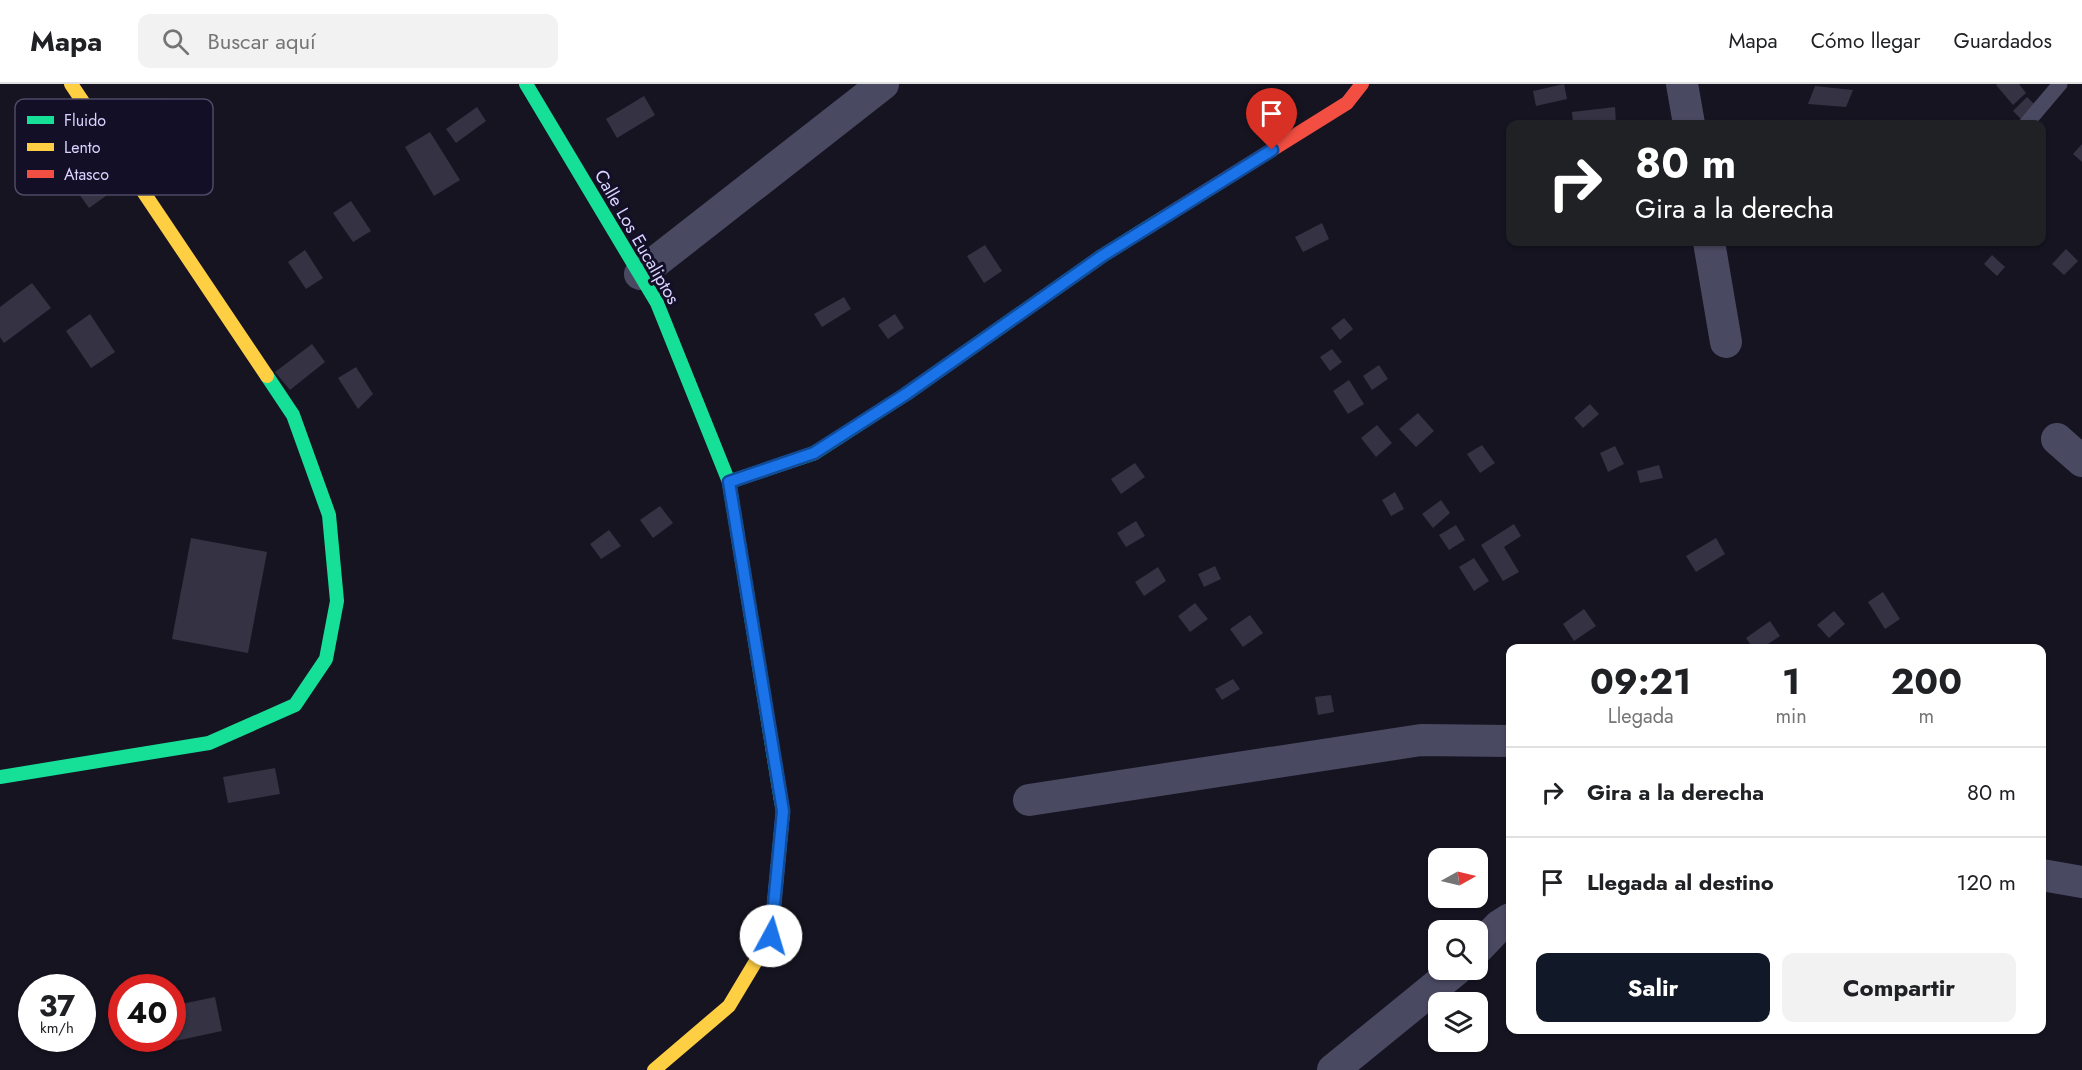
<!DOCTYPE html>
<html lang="es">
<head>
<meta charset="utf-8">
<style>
	:root { --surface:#fff; --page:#f2f2f2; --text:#202124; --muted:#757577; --line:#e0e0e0; --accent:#111827 }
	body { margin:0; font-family:Jost,sans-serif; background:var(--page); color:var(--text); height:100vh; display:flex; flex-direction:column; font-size:22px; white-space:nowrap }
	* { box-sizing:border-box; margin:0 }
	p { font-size:20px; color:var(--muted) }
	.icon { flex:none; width:33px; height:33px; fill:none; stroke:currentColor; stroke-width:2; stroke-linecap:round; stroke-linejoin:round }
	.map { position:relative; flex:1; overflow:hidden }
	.details { position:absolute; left:1506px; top:560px; width:540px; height:390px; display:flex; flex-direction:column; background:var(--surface); border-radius:12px; box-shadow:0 2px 4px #0004 }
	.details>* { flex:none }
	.banner { position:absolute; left:1506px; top:36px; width:540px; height:126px; border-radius:12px; box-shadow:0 2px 4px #0004; background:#202124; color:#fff; overflow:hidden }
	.needle { width:39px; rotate:82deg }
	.tools { position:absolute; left:1428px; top:764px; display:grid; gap:12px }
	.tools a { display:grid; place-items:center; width:60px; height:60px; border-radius:12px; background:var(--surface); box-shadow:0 2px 4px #0004; font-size:30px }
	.speed { position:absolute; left:18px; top:890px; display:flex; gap:12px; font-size:30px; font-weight:700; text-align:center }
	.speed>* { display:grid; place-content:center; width:78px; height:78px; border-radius:50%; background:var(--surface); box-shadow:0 2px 4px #0004; line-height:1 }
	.speed small { font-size:15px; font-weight:400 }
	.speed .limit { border:9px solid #d22; background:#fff; color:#111 }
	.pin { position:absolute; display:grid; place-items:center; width:51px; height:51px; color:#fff; margin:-62px -26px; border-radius:50% 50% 50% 0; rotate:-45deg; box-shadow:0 0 6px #0007 }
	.pin .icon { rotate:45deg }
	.me { position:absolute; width:66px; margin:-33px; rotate:6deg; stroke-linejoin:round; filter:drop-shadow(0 0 4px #0008) }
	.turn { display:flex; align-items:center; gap:21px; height:126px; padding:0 30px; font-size:27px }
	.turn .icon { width:78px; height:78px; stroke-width:2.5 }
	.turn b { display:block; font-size:42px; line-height:51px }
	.eta { display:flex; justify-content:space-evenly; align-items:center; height:102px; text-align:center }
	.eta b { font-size:36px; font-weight:700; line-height:42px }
	.button { display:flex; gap:12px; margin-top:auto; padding:12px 30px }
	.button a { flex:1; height:69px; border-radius:12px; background:var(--accent); color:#fff; font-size:24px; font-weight:700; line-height:69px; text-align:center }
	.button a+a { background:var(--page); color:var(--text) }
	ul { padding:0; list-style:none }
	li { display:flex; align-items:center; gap:18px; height:90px; padding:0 30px; border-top:2px solid var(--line) }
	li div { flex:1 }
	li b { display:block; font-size:22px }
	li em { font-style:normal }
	header { display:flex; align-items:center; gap:36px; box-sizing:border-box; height:84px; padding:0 30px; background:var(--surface); border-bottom:2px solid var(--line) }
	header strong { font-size:28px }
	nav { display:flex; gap:33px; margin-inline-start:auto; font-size:21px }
	.search { width:420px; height:54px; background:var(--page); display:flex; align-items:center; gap:15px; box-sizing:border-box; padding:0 21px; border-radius:12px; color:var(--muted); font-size:22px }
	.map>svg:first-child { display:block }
	.building { fill:#343243 }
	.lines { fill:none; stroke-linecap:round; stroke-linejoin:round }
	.lane { stroke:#4a4962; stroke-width:15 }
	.street { stroke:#4a4962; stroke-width:32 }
	.fast { stroke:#16e098; stroke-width:14 }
	.slow { stroke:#ffcf43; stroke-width:14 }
	.jam { stroke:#f24e42; stroke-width:14 }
	.route-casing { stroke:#114b97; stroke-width:15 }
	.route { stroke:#1a73e8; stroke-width:10 }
	.labels { text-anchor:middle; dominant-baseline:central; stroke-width:6; stroke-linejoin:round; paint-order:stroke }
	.street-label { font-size:18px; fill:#d9d4ff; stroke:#130f26 }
	.key { fill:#130f26; stroke:#4e4a67; stroke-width:1.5 }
	.key-label { font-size:16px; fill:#d9d4ff }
</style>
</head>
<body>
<header>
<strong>Mapa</strong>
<div class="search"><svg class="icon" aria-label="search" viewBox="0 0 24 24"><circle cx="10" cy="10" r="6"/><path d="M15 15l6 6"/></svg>Buscar aquí</div>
<nav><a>Mapa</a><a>Cómo llegar</a><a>Guardados</a></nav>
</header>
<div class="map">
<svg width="2082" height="986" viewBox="0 0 2082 986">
	<rect width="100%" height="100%" fill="#161421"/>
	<g class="building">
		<polygon points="1564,0 1567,15 1536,22 1533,7"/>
		<polygon points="1997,0 2019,0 2026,9 2013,21 1996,1"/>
		<polygon points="1815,2 1853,6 1846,23 1808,20"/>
		<polygon points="644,12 655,31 617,54 606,35"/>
		<polygon points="2027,13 2037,23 2023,37 2013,27"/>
		<polygon points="165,14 178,29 162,44 149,30"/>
		<polygon points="477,23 486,37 456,59 446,45"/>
		<polygon points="1615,23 1616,40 1573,40 1572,28"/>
		<polygon points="430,48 460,96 434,112 405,63"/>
		<polygon points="2082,60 2082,78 2073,70"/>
		<polygon points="81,68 110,109 89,124 60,83"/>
		<polygon points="351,117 371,147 353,158 333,129"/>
		<polygon points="1322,139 1329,155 1303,168 1295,153"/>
		<polygon points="985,161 1002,187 984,199 967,172"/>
		<polygon points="2066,165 2078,177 2064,191 2052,180"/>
		<polygon points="305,166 323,194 306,205 288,178"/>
		<polygon points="1992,171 2005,183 1997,192 1984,180"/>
		<polygon points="32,199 51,224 4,259 0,253 0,223"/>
		<polygon points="844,213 851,225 822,243 814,230"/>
		<polygon points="90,230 115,268 91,284 66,247"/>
		<polygon points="895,230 904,244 888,255 878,241"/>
		<polygon points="1344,234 1353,245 1340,256 1331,244"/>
		<polygon points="312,260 325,278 290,306 275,288"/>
		<polygon points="1332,265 1342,278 1330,287 1320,273"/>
		<polygon points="1379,281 1388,295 1372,306 1363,292"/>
		<polygon points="356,283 373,310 358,325 338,294"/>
		<polygon points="1349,296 1364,320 1348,330 1333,307"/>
		<polygon points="1590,320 1599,330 1583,344 1574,334"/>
		<polygon points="1418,329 1434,347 1416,363 1399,345"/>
		<polygon points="1377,341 1392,359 1376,373 1361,354"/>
		<polygon points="1482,361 1495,379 1480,389 1467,370"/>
		<polygon points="1615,362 1624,380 1608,388 1600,369"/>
		<polygon points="1135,379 1145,393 1121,410 1111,395"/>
		<polygon points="1659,381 1663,394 1640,399 1637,387"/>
		<polygon points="1395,408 1404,425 1391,432 1382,416"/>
		<polygon points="1441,416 1450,429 1433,444 1422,430"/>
		<polygon points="660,422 673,439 653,454 640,436"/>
		<polygon points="1136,437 1145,452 1126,463 1117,449"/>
		<polygon points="1514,440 1521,452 1504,463 1519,488 1503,497 1481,461"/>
		<polygon points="1456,441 1465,456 1449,466 1439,451"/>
		<polygon points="609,446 621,462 601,475 590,460"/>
		<polygon points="191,454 267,468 248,569 172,555"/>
		<polygon points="1716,454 1725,470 1696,488 1686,472"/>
		<polygon points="1474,474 1489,497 1474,507 1459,483"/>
		<polygon points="1215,482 1221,495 1204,503 1198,490"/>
		<polygon points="1158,483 1166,497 1144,512 1135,498"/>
		<polygon points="1883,508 1900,535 1885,545 1868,518"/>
		<polygon points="1195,519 1208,535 1190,548 1178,532"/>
		<polygon points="1584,525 1596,542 1574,557 1563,540"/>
		<polygon points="1834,527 1845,540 1829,554 1817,541"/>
		<polygon points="1250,531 1263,549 1243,563 1230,545"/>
		<polygon points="1770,537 1780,552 1762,564 1753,564 1746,554"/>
		<polygon points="1233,595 1240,605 1222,616 1215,605"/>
		<polygon points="1331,611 1334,628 1318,631 1315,613"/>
		<polygon points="275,684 280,710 228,719 223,693"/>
		<polygon points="215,913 222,947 166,959 165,954 172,954 172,922"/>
	</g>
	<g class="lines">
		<polyline class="lane" points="2026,40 2060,0"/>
		<g class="street">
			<polyline points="1682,0 1689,40"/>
			<polyline points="1709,158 1726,258"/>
			<polyline points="640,190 883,0"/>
			<polyline points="2057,355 2082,377"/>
			<polyline points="1029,716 1421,656 1510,657"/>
			<polyline points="2042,791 2082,798"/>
			<polyline points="1478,864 1499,842 1510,835"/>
			<polyline points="1333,986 1457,885"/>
		</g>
		<g class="fast">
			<polyline points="526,0 657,219 729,398 780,711"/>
			<polyline points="729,398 815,369 906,310 1102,172 1161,135"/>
			<polyline points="0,693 209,659 295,621 326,575 337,517 329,431 293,331 267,292"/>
		</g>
		<g class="slow">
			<polyline points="71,0 267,292"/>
			<polyline points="654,986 729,922 771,852 783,727 780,711"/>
		</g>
		<polyline class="jam" points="1161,135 1347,19 1362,0"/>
	</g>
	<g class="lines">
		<defs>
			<polyline id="route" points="771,852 783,727 729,398 814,369 906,310 1102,172 1272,66"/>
		</defs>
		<use href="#route" class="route-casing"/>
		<use href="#route" class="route"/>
	</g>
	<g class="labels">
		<g class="street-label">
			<text transform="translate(637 153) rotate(60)">Calle Los Eucaliptos</text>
		</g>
	</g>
	<rect x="15" y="15" width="198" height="96" rx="9" class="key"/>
	<rect x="27" y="32" width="27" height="8" fill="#16e098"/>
	<rect x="27" y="59" width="27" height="8" fill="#ffcf43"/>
	<rect x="27" y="86" width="27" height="8" fill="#f24e42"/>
	<g class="key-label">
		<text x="64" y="42">Fluido</text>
		<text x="64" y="69">Lento</text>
		<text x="64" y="96">Atasco</text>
	</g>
</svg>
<div class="tools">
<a><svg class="needle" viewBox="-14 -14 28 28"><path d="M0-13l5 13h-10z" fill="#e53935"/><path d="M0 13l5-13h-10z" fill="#757577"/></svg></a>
<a><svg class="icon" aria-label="search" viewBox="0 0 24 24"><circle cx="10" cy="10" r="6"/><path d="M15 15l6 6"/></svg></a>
<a><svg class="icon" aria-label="layers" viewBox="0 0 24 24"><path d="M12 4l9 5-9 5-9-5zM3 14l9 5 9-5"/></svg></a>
</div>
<div class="speed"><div>37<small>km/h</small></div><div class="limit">40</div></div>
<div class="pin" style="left:1272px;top:66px;background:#d93025"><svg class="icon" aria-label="arrive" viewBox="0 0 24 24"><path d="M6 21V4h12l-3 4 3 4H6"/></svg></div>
<svg class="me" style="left:771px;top:852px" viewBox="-20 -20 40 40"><circle r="19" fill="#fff"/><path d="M0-13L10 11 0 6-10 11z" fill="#1a73e8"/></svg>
<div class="banner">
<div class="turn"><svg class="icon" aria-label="right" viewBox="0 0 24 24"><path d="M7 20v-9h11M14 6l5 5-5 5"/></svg><div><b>80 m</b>Gira a la derecha</div></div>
</div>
<section class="details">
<div class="eta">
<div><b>09:21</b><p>Llegada</p></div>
<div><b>1</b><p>min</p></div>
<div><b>200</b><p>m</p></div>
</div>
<ul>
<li><svg class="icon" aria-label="right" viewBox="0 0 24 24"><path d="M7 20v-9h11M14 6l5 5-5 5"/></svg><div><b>Gira a la derecha</b></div><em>80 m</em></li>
<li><svg class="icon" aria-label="arrive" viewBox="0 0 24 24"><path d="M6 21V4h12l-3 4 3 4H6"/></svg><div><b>Llegada al destino</b></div><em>120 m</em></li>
</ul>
<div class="button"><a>Salir</a><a>Compartir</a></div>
</section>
</div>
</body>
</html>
